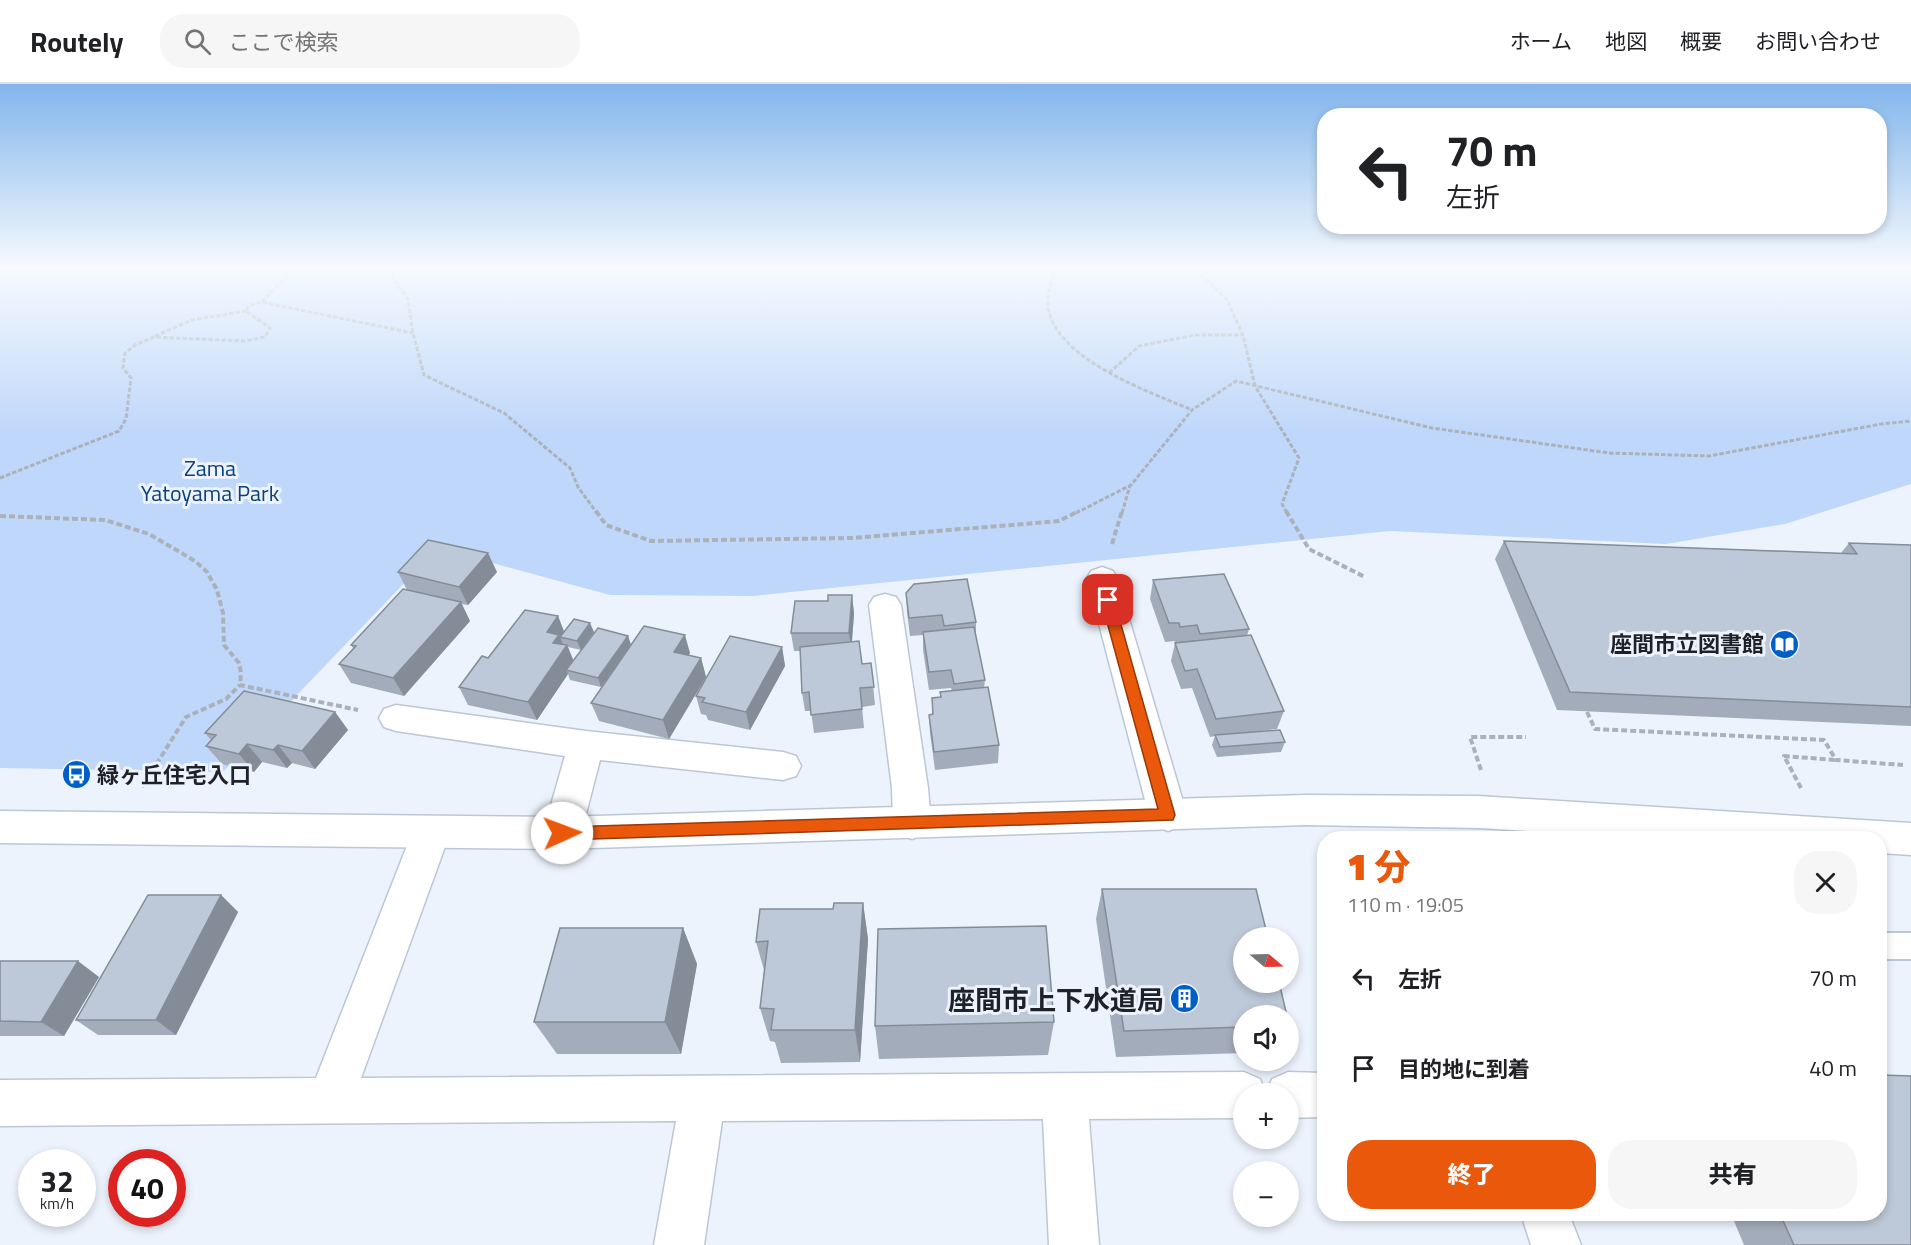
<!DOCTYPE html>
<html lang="ja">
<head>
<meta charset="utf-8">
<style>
	:root { --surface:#fff; --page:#f6f6f6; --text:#202124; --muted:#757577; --line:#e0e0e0; --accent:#ea580c }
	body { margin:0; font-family:"Titillium Web","Noto Sans JP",sans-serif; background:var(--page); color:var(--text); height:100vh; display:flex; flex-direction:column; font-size:22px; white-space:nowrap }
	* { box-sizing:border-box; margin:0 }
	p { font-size:20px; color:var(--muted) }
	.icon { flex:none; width:33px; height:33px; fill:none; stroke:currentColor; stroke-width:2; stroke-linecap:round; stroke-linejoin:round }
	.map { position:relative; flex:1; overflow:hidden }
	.details { position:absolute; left:1317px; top:747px; width:570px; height:390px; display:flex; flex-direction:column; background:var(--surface); border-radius:24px; box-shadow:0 3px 9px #0003 }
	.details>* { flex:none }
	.guide { position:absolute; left:1317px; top:24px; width:570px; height:126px; border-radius:24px; box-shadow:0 3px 9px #0003; background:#fff; color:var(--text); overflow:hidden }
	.needle { width:39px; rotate:109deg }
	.buttons { position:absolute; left:1233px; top:843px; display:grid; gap:12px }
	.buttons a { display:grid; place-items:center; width:66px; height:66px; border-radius:50%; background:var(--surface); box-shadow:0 3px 9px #0003; font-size:30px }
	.speed { position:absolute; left:18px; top:1065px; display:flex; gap:12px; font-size:30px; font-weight:700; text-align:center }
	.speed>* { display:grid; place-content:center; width:78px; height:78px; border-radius:50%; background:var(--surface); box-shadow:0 3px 9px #0003; line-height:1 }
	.speed small { font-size:15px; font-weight:400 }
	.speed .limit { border:9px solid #d22; background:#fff; color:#111 }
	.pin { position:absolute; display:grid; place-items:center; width:51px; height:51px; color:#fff; margin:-26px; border-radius:12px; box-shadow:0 3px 9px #0006 }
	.me { position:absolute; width:66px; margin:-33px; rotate:88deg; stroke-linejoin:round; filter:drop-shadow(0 0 4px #0008) }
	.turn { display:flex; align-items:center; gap:21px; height:126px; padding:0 30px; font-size:27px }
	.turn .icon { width:78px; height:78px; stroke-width:2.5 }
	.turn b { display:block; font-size:42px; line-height:51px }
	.round { display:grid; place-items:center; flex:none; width:63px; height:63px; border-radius:24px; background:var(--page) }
	.summary { display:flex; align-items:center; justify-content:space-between; height:102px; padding:0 30px }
	h1 { font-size:36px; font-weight:800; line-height:45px; color:var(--accent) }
	.action { display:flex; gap:12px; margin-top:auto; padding:12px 30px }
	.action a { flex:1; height:69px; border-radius:24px; background:var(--accent); color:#fff; font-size:24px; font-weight:800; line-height:69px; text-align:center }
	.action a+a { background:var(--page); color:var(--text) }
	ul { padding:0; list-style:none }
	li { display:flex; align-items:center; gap:18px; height:90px; padding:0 30px }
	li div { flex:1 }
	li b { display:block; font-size:22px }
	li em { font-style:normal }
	header { display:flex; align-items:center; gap:36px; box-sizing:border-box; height:84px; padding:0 30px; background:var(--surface); border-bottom:2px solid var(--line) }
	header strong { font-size:28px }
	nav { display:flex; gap:33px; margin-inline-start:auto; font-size:21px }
	.search { width:420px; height:54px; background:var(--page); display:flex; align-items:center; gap:15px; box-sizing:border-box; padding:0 21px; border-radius:24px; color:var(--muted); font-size:22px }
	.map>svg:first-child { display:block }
	.green { fill:#bfd7fa }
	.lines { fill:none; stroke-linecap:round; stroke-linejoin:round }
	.service-casing { stroke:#bcc7d6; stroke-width:4 }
	.minor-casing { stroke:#bcc7d6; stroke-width:3 }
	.tertiary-casing { stroke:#bcc7d6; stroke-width:3 }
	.path-far1 { stroke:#abb1b9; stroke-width:3; stroke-dasharray:4.5 2; stroke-linecap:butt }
	.path { stroke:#abb1b9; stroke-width:4; stroke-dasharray:6 3; stroke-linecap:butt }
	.service { fill:#fff; fill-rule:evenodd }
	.minor { fill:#fff; fill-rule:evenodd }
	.tertiary { fill:#fff; fill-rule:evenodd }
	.wall { fill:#a3acba }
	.shaded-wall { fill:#848c97 }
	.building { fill:#bdc8d8; stroke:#848c97; stroke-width:1.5 }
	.route { fill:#ea580c; stroke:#983908; stroke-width:1.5 }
	.labels { text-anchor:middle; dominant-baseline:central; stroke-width:6; stroke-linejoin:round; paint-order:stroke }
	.park-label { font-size:22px; fill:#0d3f7f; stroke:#ecf3fc }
	.poi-label { font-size:22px; font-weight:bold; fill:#1e2228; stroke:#ecf3fc; text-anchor:end }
	.near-poi-label { font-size:27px; font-weight:bold; fill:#1e2228; stroke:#ecf3fc; text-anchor:end }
</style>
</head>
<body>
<header>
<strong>Routely</strong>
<div class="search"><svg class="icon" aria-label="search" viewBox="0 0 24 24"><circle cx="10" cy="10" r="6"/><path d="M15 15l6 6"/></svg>ここで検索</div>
<nav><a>ホーム</a><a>地図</a><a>概要</a><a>お問い合わせ</a></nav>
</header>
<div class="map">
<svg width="1911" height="1161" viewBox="0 0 1911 1161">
	<rect width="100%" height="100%" fill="#ecf3fc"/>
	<polygon class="green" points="0,186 1911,186 1911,400 1785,440 1666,460 1390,447 753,512 610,511 438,464 223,688 0,684"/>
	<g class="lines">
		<defs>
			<polygon id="service" points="1886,849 1911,849 1911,875 1886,875 1880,872 1880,852"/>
			<g id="minor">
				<polygon points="1102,483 1113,487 1117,494 1187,731 1181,742 1168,747 1155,742 1149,731 1087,494 1091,487"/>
				<polygon points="885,510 896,513 901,521 928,704 931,739 925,750 912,755 899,750 893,739 892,704 869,521 874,513"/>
				<polygon points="396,621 586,647 783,668 796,672 801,682 796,692 783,696 600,676 581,749 575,760 562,765 549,760 543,749 565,672 396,647 384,643 379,634 384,625"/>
				<polygon points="431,733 444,738 450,749 361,994 1244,988 1260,995 1266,1010 1244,1010 1244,1034 1089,1035 1099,1161 1049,1161 1043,1035 722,1037 704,1161 654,1161 676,1037 0,1042 0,996 316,994 412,749 418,738"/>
				<polygon points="1288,988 1324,989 1324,1033 1288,1034 1288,1010 1266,1010 1272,995"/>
			</g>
			<g id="tertiary">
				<polygon points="1305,711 1478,712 1911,739 1911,771 1880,769 1880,754 1650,754 1478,744 1305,741 562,765 0,759 0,727 562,733"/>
				<polygon points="1521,1130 1569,1130 1581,1161 1531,1161"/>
			</g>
		</defs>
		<use href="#service" class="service-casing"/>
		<use href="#minor" class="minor-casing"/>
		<use href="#tertiary" class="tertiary-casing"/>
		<g class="path-far1">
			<polyline points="387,186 408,215 413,249 424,291 504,329 570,384 578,403 597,429"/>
			<path d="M1056 186C1052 197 1047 209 1048 222 1054 275 1150 308 1192 326"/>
			<polyline points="1196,186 1227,216 1243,251 1255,302 1299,374 1282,420 1287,429"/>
			<polyline points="262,218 293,186"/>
			<polyline points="155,252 192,236 246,227"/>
			<polyline points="1109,289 1139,262 1195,251 1243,251"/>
			<polyline points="0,394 119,347 126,335 131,294 123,284 125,269 135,261 154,253 245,257 265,253 270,244 246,227 249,222 261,218 413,249"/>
			<polyline points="1076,429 1131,401 1192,326 1236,297 1432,344 1609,369 1709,372 1881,340 1911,337"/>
			<polyline points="1122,429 1130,401"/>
		</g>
		<g class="path">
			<polyline points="596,427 606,441 651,457 853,454 1059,437 1079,427"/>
			<polyline points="1286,427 1309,465 1365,493"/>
			<polyline points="0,432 105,436 149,450 195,477 207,488 217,506 223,529 224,561 239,579 241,589 240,601 358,626"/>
			<polyline points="1112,460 1122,427"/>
			<polyline points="1587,628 1595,645 1824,656 1836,676 1903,681"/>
			<polyline points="1481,686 1470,653 1526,653"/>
			<polyline points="142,703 186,633 226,615 240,601"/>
			<polyline points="1801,704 1784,672 1835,676"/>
		</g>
		<use href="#service" class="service"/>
		<use href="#minor" class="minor"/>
		<use href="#tertiary" class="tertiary"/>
	</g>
	<g class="wall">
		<polygon points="1504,457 1841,469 1849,459 1911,461 1911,642 1557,626 1495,475"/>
		<polygon points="398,488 497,488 468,521 461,520 470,537 404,612 351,599 339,580 353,564 351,561 407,506"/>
		<polygon points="1153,496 1249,545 1247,552 1284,627 1277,645 1244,649 1285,658 1281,668 1217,673 1212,661 1215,652 1210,653 1192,604 1181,605 1171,577 1175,559 1175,557 1165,558 1150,515"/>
		<polygon points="906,509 976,538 976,552 985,596 984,604 999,661 998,679 935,686 930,649 929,631 932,630 932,614 940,614 940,608 952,607 951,604 929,606 923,566 923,551 910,552 907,528"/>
		<polygon points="852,511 854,530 852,558 862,580 871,579 875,621 862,623 864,644 814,649 811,627 805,627 802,609 800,567 794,567 791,549 828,517"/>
		<polygon points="558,532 564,547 594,548 581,566 568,563 573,577 628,552 631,561 690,569 688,571 701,574 706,593 669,655 599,637 591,619 618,580 601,603 570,596 568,590 537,636 468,621 459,603 488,574"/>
		<polygon points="782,563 785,582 750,646 708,636 706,631 701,630 696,612"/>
		<polygon points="335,628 348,646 315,685 292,679 287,684 262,678 254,688 222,680 206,662 211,656 205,649"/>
		<polygon points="1102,805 1244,932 1244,969 1116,973 1096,835"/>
		<polygon points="221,811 238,828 176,951 98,951 76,936"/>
		<polygon points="863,819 868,855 860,978 781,979 775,958 770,957 760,924 764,886 756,858 833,825"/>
		<polygon points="683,844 697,880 681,970 557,970 534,938"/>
		<polygon points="0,877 99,893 64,952 0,952"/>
		<polygon points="1054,938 1048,971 879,975 875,942"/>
		<polygon points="1731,1130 1880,1130 1911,1161 1744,1161"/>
	</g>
	<g class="shaded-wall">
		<polygon points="488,469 497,488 468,521 459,503"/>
		<polygon points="852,511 854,530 851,567 849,549"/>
		<polygon points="461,518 470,537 404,612 393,594"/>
		<polygon points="558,532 565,551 560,553 565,565 567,561 575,580 566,586 568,590 537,636 528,618 547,548"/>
		<polygon points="590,539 594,548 581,566 577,557"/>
		<polygon points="685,551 690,569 679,587 674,568"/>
		<polygon points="628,552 631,561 601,603 598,594"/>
		<polygon points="782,563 785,582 750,646 746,628"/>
		<polygon points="701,574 706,593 669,655 663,636"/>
		<polygon points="335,628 348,646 315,685 302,667"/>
		<polygon points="247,660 262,678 254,688 239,670"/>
		<polygon points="278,661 292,679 287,684 273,666"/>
		<polygon points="221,811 238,828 176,951 156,936"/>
		<polygon points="863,819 868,855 860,978 855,946"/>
		<polygon points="683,844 697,880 681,970 665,938"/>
		<polygon points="78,877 99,893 64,952 41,938"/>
	</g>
	<g class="building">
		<polygon points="428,456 488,469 459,503 398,488"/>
		<polygon points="1504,457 1857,470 1849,459 1911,461 1911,623 1570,608"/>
		<polygon points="1224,490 1249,545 1200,550 1197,541 1180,543 1179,539 1169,539 1153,496"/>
		<polygon points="967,495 976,538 944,542 942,531 909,534 906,509 914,500"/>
		<polygon points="403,505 461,518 393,594 339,580 356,562 351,561"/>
		<polygon points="828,511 852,511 849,549 791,549 795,517 828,517"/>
		<polygon points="525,526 558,532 547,548 559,551 553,559 567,561 528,618 459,603 482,572 488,574"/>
		<polygon points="574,535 590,539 577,557 560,553"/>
		<polygon points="644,542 685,551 674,568 701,574 663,636 591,619"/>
		<polygon points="974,543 985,596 954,600 951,586 929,588 923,548"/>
		<polygon points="598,544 628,552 598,594 566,586"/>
		<polygon points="1251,551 1284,627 1216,635 1197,585 1185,587 1175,559"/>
		<polygon points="730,552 782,563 746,628 702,618 705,614 696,612"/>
		<polygon points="859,557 862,580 871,579 874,603 860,604 862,625 811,631 809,608 802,609 800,563"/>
		<polygon points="988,603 999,661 934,668 929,631 933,630 932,614 941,613 940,608"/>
		<polygon points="244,607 335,628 302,667 278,661 273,666 247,660 239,670 206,662 216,651 205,649"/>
		<polygon points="1280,646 1285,658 1220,663 1215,651"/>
		<polygon points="1102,805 1256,805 1268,854 1244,854 1244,898 1279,898 1287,932 1244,932 1244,943 1124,947"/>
		<polygon points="148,811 221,811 156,936 76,936"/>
		<polygon points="834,819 863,819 855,946 771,946 774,925 760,924 768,857 756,858 760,825 833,825"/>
		<polygon points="1046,842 1054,938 875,942 878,845"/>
		<polygon points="560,844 683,844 665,938 534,938"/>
		<polygon points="0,877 78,877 41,938 0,937"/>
		<polygon points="1880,991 1911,992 1911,1161 1794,1161 1780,1130 1880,1130"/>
	</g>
	<linearGradient id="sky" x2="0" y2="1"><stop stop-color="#83b5ec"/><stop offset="0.53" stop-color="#f6fafe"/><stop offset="1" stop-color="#f6fafe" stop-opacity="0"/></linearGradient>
	<rect width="1911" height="348" fill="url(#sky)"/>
	<polygon class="route" points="1108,511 1114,516 1175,731 1173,736 562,756 557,754 554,749 557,745 562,743 1158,725 1101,516"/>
	<defs>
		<symbol id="library-disc" viewBox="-11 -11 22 22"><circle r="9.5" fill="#005ec7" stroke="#ecf3fc"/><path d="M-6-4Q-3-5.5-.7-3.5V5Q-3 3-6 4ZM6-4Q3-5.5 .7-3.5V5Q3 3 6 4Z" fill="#fff"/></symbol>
		<symbol id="bus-disc" viewBox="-11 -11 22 22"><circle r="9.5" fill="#005ec7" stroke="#ecf3fc"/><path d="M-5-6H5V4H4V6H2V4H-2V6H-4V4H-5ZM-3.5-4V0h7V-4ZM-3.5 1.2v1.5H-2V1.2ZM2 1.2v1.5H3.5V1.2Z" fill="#fff"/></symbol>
		<symbol id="building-disc" viewBox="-11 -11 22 22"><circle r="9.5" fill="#005ec7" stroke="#ecf3fc"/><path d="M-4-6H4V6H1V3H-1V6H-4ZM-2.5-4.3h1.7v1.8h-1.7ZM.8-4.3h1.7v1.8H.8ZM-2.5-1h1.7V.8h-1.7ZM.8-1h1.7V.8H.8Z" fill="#fff"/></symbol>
	</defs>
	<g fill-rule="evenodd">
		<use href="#library-disc" x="1768" y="544" width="33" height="33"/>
		<use href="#bus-disc" x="60" y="674" width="33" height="33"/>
		<use href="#building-disc" x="1168" y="898" width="33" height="33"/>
	</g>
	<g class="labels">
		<g class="park-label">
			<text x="210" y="384">Zama<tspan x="210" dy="25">Yatoyama Park</tspan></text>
		</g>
		<g class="poi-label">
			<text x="1764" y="560">座間市立図書館</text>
			<text x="97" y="691" text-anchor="start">緑ヶ丘住宅入口</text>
		</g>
		<g class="near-poi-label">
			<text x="1164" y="915">座間市上下水道局</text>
		</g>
	</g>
</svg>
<div class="buttons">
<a><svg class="needle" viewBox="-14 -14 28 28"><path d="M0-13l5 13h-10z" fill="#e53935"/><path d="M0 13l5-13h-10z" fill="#757577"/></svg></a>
<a><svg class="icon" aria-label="sound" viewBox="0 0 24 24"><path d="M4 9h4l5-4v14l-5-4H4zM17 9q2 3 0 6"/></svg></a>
<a>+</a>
<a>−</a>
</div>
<div class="speed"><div>32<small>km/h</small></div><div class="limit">40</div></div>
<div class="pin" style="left:1108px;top:516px;background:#d93025"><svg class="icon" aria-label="arrive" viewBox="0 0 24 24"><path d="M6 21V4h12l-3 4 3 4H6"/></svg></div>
<svg class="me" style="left:562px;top:749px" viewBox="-20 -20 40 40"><circle r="19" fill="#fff"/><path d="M0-13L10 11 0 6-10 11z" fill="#ea580c"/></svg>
<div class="guide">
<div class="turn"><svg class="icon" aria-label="left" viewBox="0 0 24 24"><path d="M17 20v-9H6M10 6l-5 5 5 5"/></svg><div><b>70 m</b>左折</div></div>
</div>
<section class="details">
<div class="summary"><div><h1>1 分</h1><p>110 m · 19:05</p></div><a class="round"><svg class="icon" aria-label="close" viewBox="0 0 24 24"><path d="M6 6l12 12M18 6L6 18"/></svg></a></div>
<ul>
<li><svg class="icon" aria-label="left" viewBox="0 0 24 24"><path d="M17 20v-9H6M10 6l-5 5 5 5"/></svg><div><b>左折</b></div><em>70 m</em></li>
<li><svg class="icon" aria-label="arrive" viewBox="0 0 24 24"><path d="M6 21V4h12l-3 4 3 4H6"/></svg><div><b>目的地に到着</b></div><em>40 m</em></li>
</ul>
<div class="action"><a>終了</a><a>共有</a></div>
</section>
</div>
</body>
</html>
